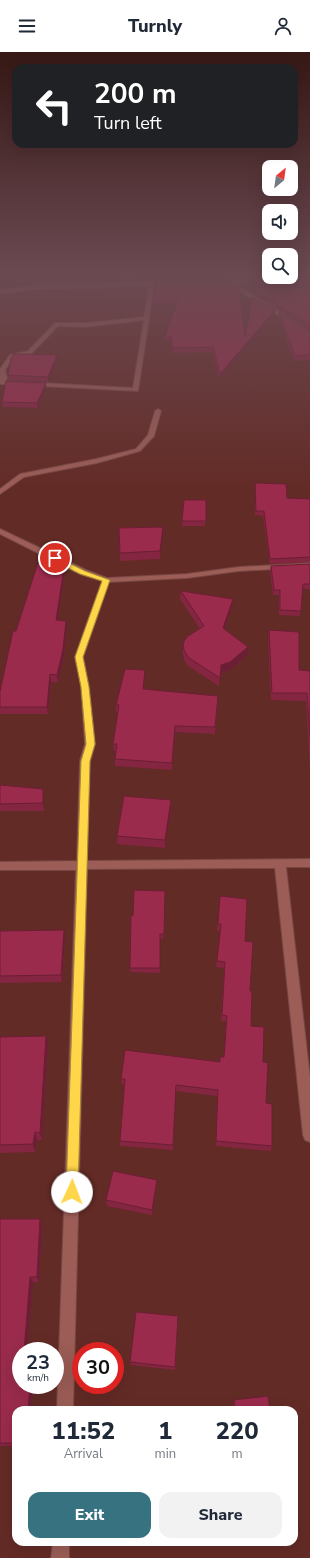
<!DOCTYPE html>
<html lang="en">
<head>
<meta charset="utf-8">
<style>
	:root { --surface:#fff; --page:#f2f2f3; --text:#1f2937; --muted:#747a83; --accent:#367280 }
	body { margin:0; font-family:"Nunito Sans",sans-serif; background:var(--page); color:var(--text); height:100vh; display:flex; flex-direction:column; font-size:15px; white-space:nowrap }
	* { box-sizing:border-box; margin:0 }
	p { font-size:13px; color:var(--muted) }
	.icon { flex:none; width:22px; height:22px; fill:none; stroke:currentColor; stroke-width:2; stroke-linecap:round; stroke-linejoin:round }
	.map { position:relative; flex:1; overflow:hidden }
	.panel { position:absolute; left:12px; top:1354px; width:286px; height:140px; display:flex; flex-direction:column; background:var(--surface); border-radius:12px; box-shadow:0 4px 16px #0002 }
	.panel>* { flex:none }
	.guide { position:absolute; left:12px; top:12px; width:286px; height:84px; border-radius:12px; box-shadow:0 4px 16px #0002; background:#202124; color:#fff; overflow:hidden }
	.needle { width:26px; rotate:29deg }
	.fabs { position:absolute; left:262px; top:108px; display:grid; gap:8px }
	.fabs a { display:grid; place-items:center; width:36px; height:36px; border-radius:8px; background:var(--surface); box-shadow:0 4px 16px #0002; font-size:20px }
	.speed { position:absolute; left:12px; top:1290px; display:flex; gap:8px; font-size:20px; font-weight:700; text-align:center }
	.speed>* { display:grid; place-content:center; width:52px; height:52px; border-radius:50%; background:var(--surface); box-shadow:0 4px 16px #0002; line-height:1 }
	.speed small { font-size:10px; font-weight:400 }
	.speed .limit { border:6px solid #d22; background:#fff; color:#111 }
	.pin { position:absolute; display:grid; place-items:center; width:34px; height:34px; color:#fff; margin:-17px; border:2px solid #fff; border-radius:50%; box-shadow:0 1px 4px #0007 }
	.me { position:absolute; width:44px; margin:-22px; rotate:2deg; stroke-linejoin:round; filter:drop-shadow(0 0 3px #0008) }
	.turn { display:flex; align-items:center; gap:14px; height:84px; padding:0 16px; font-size:18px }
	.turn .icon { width:52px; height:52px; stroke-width:2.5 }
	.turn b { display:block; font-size:28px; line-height:34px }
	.eta { display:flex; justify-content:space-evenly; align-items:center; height:68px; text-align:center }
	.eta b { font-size:24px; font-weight:800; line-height:28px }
	.action { display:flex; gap:8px; margin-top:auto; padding:8px 16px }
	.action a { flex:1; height:46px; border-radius:12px; background:var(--accent); color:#fff; font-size:16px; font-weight:800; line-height:46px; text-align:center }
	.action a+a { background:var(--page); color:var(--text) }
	header { display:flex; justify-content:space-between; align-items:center; height:52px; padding:0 16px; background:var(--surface); font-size:18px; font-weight:800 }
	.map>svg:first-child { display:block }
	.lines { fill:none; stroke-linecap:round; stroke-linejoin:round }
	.minor-casing { stroke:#784744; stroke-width:2 }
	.minor { fill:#9b5d56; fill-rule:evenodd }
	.wall { fill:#842541 }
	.shaded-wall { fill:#6c1e35 }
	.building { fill:#9a2b4c; stroke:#6c1e35 }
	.route { fill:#ffd54a; stroke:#a68a30 }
</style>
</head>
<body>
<header><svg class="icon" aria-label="menu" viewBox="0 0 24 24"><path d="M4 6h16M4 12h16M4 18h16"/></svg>Turnly<svg class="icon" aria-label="person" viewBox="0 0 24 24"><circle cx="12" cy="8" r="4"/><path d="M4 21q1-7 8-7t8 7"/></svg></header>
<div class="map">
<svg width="310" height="1506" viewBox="0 0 310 1506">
	<rect width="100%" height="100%" fill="#632b26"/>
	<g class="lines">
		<defs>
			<g id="minor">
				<path d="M124 224H129L132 231 168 230 171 232 168 234H154L138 339 0 332V317L10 303 28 299 55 271H86L144 265 149 234 35 237 0 242V238L35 233 127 231ZM144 268 133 336 6 329 7 325 5 318 14 305 32 301 58 274 86 275Z"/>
				<path d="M251 224H261L234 231 310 279V283L228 232 218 233 215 231C224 226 240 227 251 224Z"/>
				<polygon points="158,357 161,359 154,384 140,399 97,411 24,425 0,442 0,437 20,422 96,407 136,397 148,383 155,359"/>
				<polygon points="0,477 86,518 107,526 187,522 239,515 310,511 310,515 239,519 187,526 109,530 83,605 89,635 95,692 90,709 87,809 310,807 310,815 286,815 310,1026 310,1090 305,1088 303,1083 275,816 87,817 73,1358 57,1358 76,818 0,818 0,810 77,809 80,709 85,692 81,635 75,605 102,529 80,522 0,482"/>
				<polygon points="53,1490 69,1490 69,1506 51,1506"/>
			</g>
		</defs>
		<use href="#minor" class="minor-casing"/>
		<use href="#minor" class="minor"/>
	</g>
	<g class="wall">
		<polygon points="148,224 237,224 237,225 149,229"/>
		<polygon points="310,224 310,278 254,243 255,238"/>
		<polygon points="155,230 245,285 275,258 274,263 219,327 213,300 173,301 171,289 165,288 165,284 176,252 153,252 153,248"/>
		<polygon points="279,260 310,279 310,308 294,309 279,265"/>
		<polygon points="58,307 48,330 8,328 8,323"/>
		<polygon points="46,336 38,356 3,355 2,350"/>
		<polygon points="255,431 287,446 310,447 310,510 270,512 263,464 255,463"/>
		<polygon points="184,448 206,448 205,474 182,474"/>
		<polygon points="163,475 163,483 160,507 120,509 119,476"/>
		<polygon points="49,494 67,495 68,500 67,507 50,499"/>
		<polygon points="310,512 310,537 303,537 300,564 279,563 279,543 273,543 270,519 271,514"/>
		<polygon points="65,516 58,568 67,576 64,604 58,630 51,630 48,662 0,662 0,636 1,636 16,579"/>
		<polygon points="181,539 232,555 224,578 247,603 230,618 221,621 219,634 188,614 184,608 183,602 183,595 200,577 180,547"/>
		<polygon points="269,578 299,618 310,619 310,716 306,649 271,648 268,586"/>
		<polygon points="145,625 144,637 218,644 215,682 175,680 172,718 115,714 115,707 116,699 114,699 113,692 118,660 116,660 116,653"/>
		<polygon points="0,733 43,737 44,745 44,759 0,759"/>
		<polygon points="171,748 171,757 165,796 117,792 117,784"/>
		<polygon points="165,839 163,887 160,886 160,921 130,920 133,864"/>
		<polygon points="220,844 245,889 250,939 251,974 263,1010 266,1051 272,1094 271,1099 216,1094 217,1044 175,1039 173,1098 120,1094 120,1089 124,1032 122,1032 121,1027 220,1009 224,1005 226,969 221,969 224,916 216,915 220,879 217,878"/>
		<polygon points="0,879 65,886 62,930 0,931"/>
		<polygon points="0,985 48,993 42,1088 37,1088 35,1100 0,1101"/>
		<polygon points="157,1128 157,1133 152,1163 107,1154 106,1148"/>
		<polygon points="0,1167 40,1167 42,1173 39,1230 33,1230 27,1299 21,1299 21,1333 24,1333 24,1334 32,1338 31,1358 16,1358 16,1394 0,1394"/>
		<polygon points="178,1264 175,1318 131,1313 130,1310"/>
		<polygon points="234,1348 270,1358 234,1358 233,1351"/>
	</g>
	<g class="shaded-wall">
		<polygon points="275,258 274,263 219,327 220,322"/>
		<polygon points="57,303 58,307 48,330 48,325"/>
		<polygon points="46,331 46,336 38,356 37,351"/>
		<polygon points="163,475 163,483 160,507 160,499"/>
		<polygon points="67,495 68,500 67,507 66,502"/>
		<polygon points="65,509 65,516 57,576 56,568"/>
		<polygon points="233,547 232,555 222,584 223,576"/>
		<polygon points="66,569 67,576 64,604 58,630 57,623"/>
		<polygon points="248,595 247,603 230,618 221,621 219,634 221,613"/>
		<polygon points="145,618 145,625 143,644 143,637"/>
		<polygon points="50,622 51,630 48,662 47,655"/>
		<polygon points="175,674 175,680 172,718 172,711"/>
		<polygon points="43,737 44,745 44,759 43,751"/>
		<polygon points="171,748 171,757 165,796 165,788"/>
		<polygon points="64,878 65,886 62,930 61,923"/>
		<polygon points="46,984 48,993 42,1088 40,1081"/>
		<polygon points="35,1080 37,1088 35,1100 33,1092"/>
		<polygon points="157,1128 157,1133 152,1163 152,1158"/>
		<polygon points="40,1167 42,1173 39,1230 37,1225"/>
		<polygon points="30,1225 33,1230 27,1299 24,1299"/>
		<polygon points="30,1334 32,1338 31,1358 28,1358"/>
	</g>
	<g class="building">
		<polygon points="257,224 269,224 269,225 310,224 310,273 255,238"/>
		<polygon points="228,229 239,236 245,285 253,245 275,258 220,322 213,295 173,296 171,284 165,284 178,248 153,248 155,230"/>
		<polygon points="279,260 310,279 310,303 295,304"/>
		<polygon points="14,302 57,303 48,325 8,323 11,306"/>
		<polygon points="6,329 46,331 37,351 2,350"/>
		<polygon points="255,431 286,432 287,446 310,447 310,505 270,507 264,459 256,459"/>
		<polygon points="184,448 206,448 206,469 182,469"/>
		<polygon points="163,475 160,499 120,501 119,476"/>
		<polygon points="49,494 67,495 66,502"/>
		<polygon points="42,498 65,509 56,568 66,569 63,597 57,623 50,622 47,655 0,655 0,636 1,636 0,639 13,579 16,579"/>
		<polygon points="310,512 310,532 303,532 301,559 280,558 280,538 274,538 271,514"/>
		<polygon points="181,539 233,547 223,576 248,595 230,610 221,613 220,626 189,606 185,600 183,595 184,589 188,584 204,574"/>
		<polygon points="269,578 299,580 299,618 310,619 310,685 307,641 272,641"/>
		<polygon points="125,617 145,618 143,637 218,644 215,675 175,674 172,711 115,707 117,692 113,692 119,653 116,653"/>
		<polygon points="0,733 43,737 43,751 0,752"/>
		<polygon points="124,744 171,748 165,788 117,784"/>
		<polygon points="134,838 165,839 164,882 160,882 160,916 130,916 131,863 133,864"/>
		<polygon points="220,844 247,847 245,889 253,890 250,939 252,939 251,974 264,975 263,1010 268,1011 266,1051 272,1052 272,1094 216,1089 218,1038 176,1033 173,1093 120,1089 125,1027 121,1027 125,998 220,1010 220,1005 224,1005 227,964 222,963 225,910 217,909 221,872 218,872"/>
		<polygon points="64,878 61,923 0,924 0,879"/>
		<polygon points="46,984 40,1081 35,1080 33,1092 0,1093 0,985"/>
		<polygon points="113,1119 157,1128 152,1158 106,1148"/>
		<polygon points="0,1167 40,1167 37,1225 30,1225 24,1299 21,1299 21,1334 30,1334 28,1358 16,1358 16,1391 0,1391"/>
		<polygon points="136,1260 178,1264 175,1315 130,1310"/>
		<polygon points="268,1344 270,1358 235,1358 234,1348"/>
	</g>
	<linearGradient id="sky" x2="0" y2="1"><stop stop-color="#361815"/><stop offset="0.51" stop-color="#6b4a52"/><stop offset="1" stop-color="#6b4a52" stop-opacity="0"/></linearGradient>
	<rect width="310" height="435" fill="url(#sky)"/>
	<polygon class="route" points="55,504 85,519 110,528 83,605 89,635 95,692 90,709 78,1140 76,1145 72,1147 68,1145 66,1140 81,709 86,692 81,635 75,605 102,529 80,522 53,508 53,505"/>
</svg>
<div class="fabs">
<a><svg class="needle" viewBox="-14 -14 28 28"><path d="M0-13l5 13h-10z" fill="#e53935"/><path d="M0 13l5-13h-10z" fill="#747a83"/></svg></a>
<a><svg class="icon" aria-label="sound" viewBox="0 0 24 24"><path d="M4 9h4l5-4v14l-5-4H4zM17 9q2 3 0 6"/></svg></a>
<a><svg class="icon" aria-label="search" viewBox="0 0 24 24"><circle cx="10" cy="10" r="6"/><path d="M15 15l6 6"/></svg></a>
</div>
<div class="speed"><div>23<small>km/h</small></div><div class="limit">30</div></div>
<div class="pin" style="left:55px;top:506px;background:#d93025"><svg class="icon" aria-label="arrive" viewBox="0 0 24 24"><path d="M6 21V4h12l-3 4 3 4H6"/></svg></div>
<svg class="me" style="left:72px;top:1140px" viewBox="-20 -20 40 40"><circle r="19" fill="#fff"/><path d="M0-13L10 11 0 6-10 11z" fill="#ffd54a"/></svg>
<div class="guide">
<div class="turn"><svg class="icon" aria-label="left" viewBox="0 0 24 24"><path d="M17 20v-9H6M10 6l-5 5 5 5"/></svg><div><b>200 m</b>Turn left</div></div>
</div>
<section class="panel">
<div class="eta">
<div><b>11:52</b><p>Arrival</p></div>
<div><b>1</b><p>min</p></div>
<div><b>220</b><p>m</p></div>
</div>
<div class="action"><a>Exit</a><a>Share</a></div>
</section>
</div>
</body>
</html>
